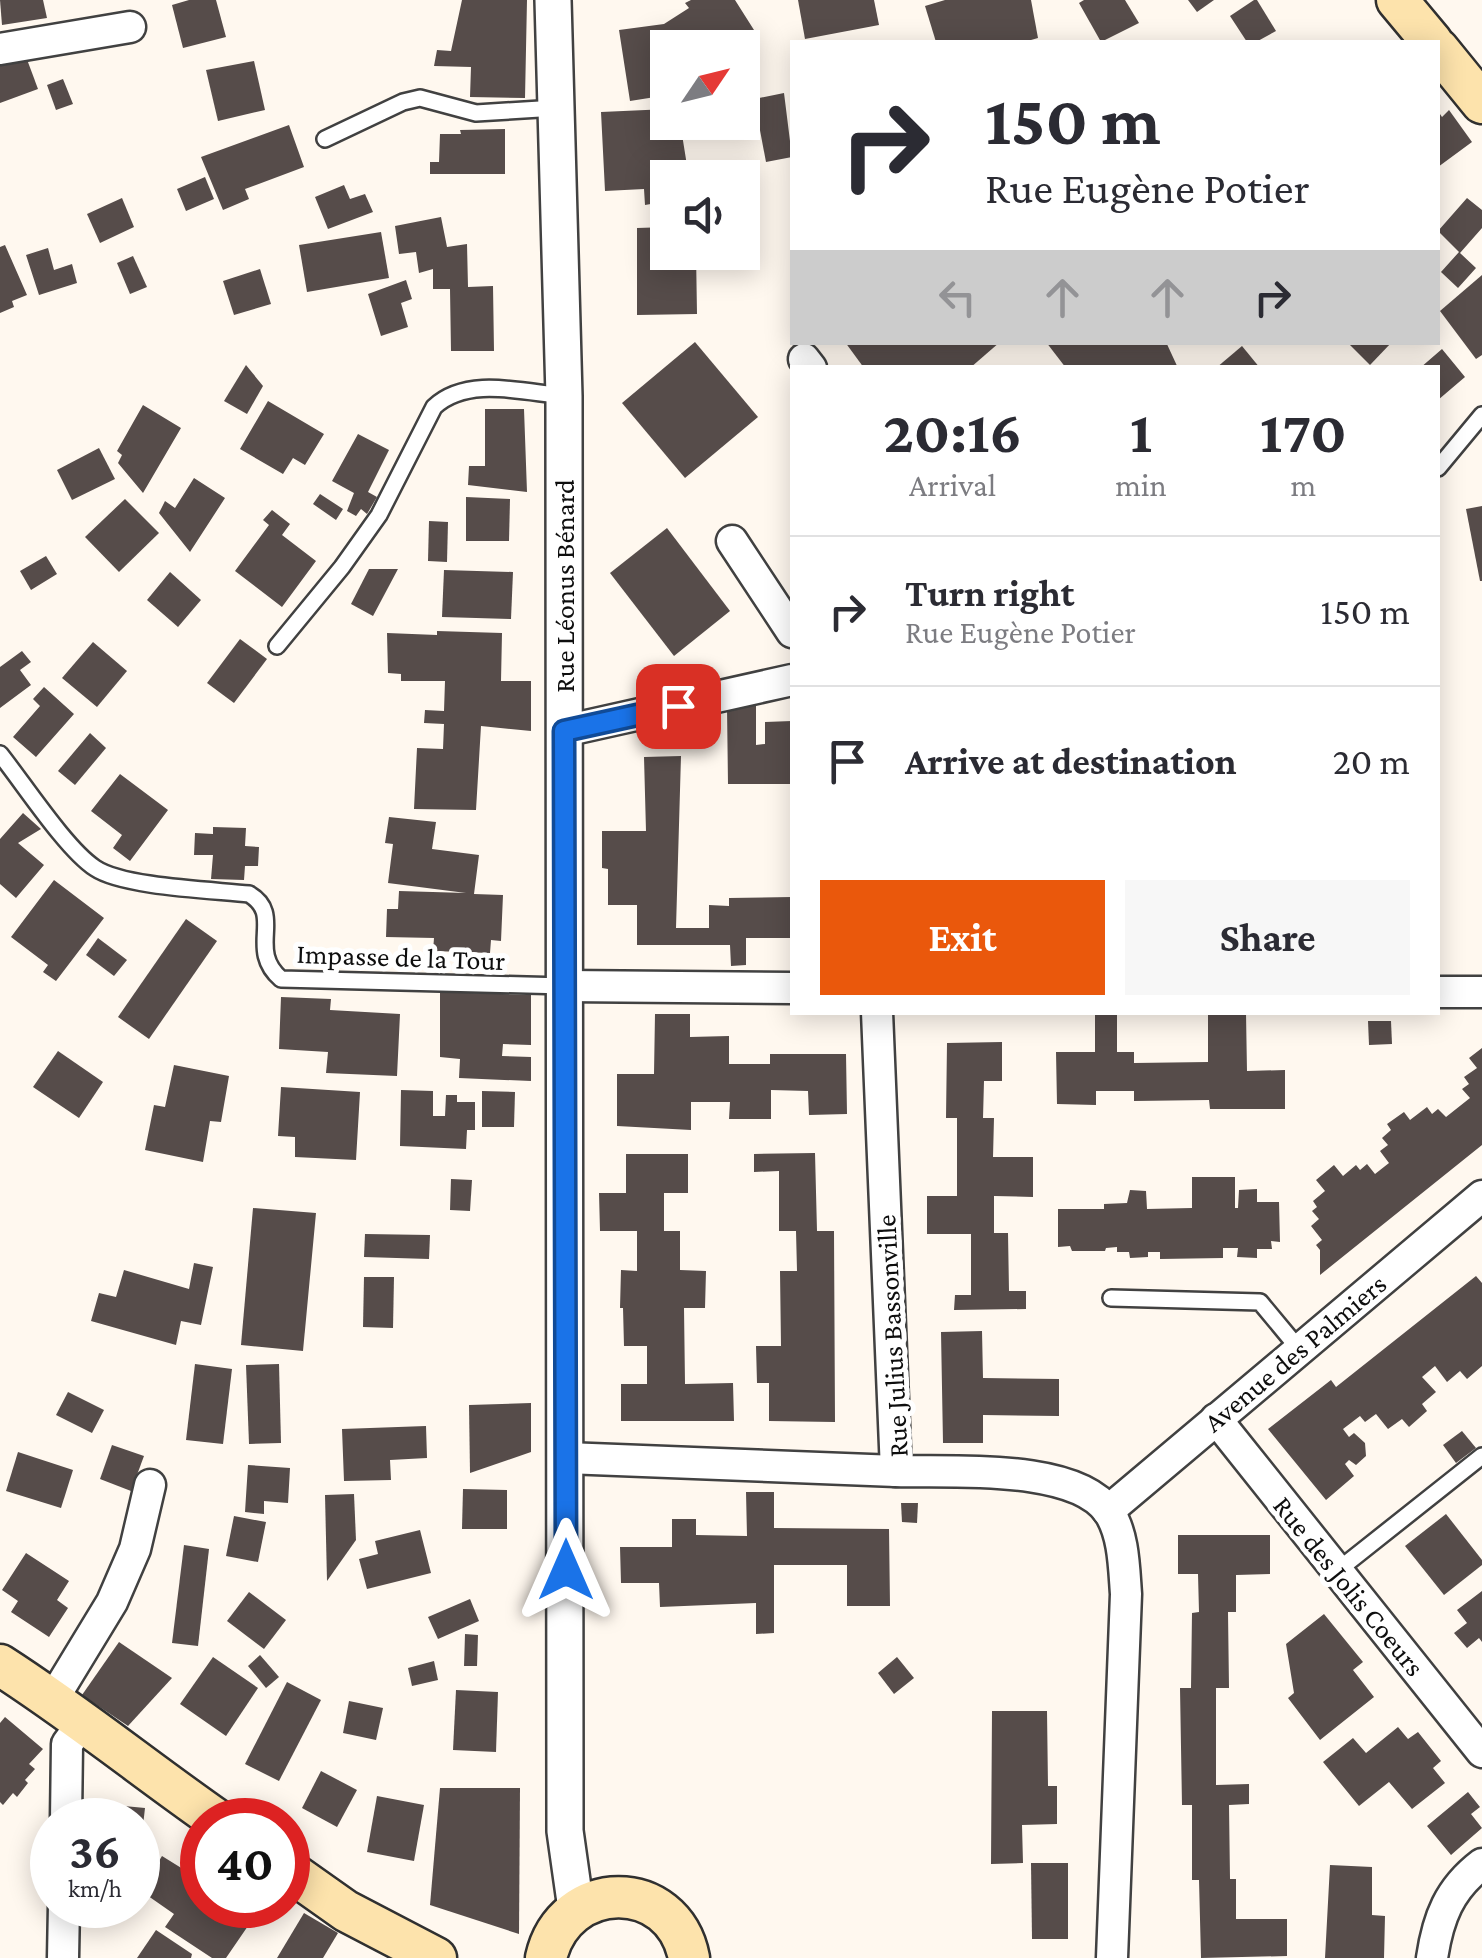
<!DOCTYPE html>
<html lang="en">
<head>
<meta charset="utf-8">
<style>
	:root { --surface:#fff; --page:#f7f7f7; --text:#2b2b33; --muted:#7c7c81; --line:#e1e1e2; --accent:#ea580c }
	body { margin:0; font-family:"Crimson Pro",serif; background:var(--page); color:var(--text); height:100vh; display:flex; flex-direction:column; font-size:38px; white-space:nowrap }
	* { box-sizing:border-box; margin:0 }
	p { font-size:32px; color:var(--muted) }
	.icon { flex:none; width:55px; height:55px; fill:none; stroke:currentColor; stroke-width:2; stroke-linecap:round; stroke-linejoin:round }
	.map { position:relative; flex:1; overflow:hidden }
	.drawer { position:absolute; left:790px; top:365px; width:650px; height:650px; display:flex; flex-direction:column; background:var(--surface); border-radius:0px; box-shadow:0 5px 25px #0003 }
	.drawer>* { flex:none }
	.top-card { position:absolute; left:790px; top:40px; width:650px; height:305px; border-radius:0px; box-shadow:0 5px 25px #0003; background:#fff; color:var(--text); overflow:hidden }
	.needle { width:65px; rotate:55deg }
	.controls { position:absolute; left:650px; top:30px; display:grid; gap:20px }
	.controls a { display:grid; place-items:center; width:110px; height:110px; border-radius:0px; background:var(--surface); box-shadow:0 5px 25px #0003; font-size:50px }
	.speed { position:absolute; left:30px; top:1798px; display:flex; gap:20px; font-size:50px; font-weight:700; text-align:center }
	.speed>* { display:grid; place-content:center; width:130px; height:130px; border-radius:50%; background:var(--surface); box-shadow:0 5px 25px #0003; line-height:1 }
	.speed small { font-size:25px; font-weight:400 }
	.speed .limit { border:15px solid #d22; background:#fff; color:#111 }
	.pin { position:absolute; display:grid; place-items:center; width:85px; height:85px; color:#fff; margin:-42px; border-radius:20px; box-shadow:0 5px 15px #0006 }
	.me { position:absolute; width:110px; margin:-55px; rotate:0deg; stroke-linejoin:round; filter:drop-shadow(0 0 8px #0008) }
	.turn { display:flex; align-items:center; gap:35px; height:210px; padding:0 30px; font-size:45px }
	.turn .icon { width:130px; height:130px; stroke-width:2.5 }
	.turn b { display:block; font-size:70px; line-height:85px }
	.lanes { display:flex; align-items:center; height:95px; padding:0 30px; background:#0003; justify-content:center; gap:50px; direction:ltr }
	.lanes .off { opacity:.35 }
	.eta { display:flex; justify-content:space-evenly; align-items:center; height:170px; text-align:center }
	.eta b { font-size:60px; font-weight:700; line-height:70px }
	.primary-button { display:flex; gap:20px; margin-top:auto; padding:20px 30px }
	.primary-button a { flex:1; height:115px; border-radius:0px; background:var(--accent); color:#fff; font-size:40px; font-weight:700; line-height:115px; text-align:center }
	.primary-button a+a { background:var(--page); color:var(--text) }
	ul { padding:0; list-style:none }
	li { display:flex; align-items:center; gap:30px; height:150px; padding:0 30px; border-top:2px solid var(--line) }
	li div { flex:1 }
	li b { display:block; font-size:38px }
	li em { font-style:normal }
	.map>svg:first-child { display:block }
	.building { fill:#564c4a }
	.lines { fill:none; stroke-linecap:round; stroke-linejoin:round }
	.service-casing { stroke:#414141; stroke-width:20 }
	.minor-casing { stroke:#414141; stroke-width:35 }
	.tertiary-casing { stroke:#414141; stroke-width:40 }
	.secondary-casing { stroke:#303030; stroke-width:45 }
	.service { stroke:#fff; stroke-width:15 }
	.minor { stroke:#fff; stroke-width:30 }
	.tertiary { stroke:#fff; stroke-width:35 }
	.secondary { stroke:#fde3ac; stroke-width:40 }
	.route-casing { stroke:#114b97; stroke-width:25 }
	.route { stroke:#1a73e8; stroke-width:18 }
	.labels { text-anchor:middle; dominant-baseline:central; stroke-width:10; stroke-linejoin:round; paint-order:stroke }
	.street-label { font-size:28px; fill:#0e0e0e; stroke:#fff }
</style>
</head>
<body>
<div class="map">
<svg width="1482" height="1958" viewBox="0 0 1482 1958">
	<rect width="100%" height="100%" fill="#fff8ef"/>
	<g class="building">
		<polygon points="0,0 43,0 47,18 2,25"/>
		<polygon points="189,0 216,0 226,37 183,48 172,5"/>
		<polygon points="462,0 527,0 525,98 470,97 471,67 434,66 437,50 451,51"/>
		<polygon points="691,0 735,0 754,30 726,48 688,48 686,44 680,48 668,48 668,95 630,101 619,30 664,24 689,8 685,3"/>
		<polygon points="798,0 874,0 879,25 805,39"/>
		<polygon points="945,0 1031,0 1038,38 1024,42 936,42 925,6"/>
		<polygon points="1084,0 1125,0 1139,23 1101,42 1079,3"/>
		<polygon points="1188,0 1214,0 1197,12"/>
		<polygon points="1254,0 1257,0 1276,31 1256,42 1247,42 1230,16"/>
		<polygon points="25,54 38,89 0,103 0,63"/>
		<polygon points="254,61 265,110 218,121 206,70"/>
		<polygon points="63,79 73,104 56,110 47,85"/>
		<polygon points="784,93 792,157 766,162 754,99"/>
		<polygon points="668,109 668,122 680,122 689,178 668,178 668,201 645,205 644,189 605,191 601,112"/>
		<polygon points="1449,110 1472,142 1438,167 1438,111 1442,117"/>
		<polygon points="289,125 304,167 245,189 249,199 223,210 201,157"/>
		<polygon points="505,129 505,174 430,174 430,162 439,162 440,134 461,134 460,130"/>
		<polygon points="205,177 214,199 186,211 177,189"/>
		<polygon points="344,185 350,199 365,194 373,212 328,229 315,197"/>
		<polygon points="122,198 134,227 100,243 87,214"/>
		<polygon points="1467,198 1482,210 1482,228 1460,253 1476,268 1458,288 1441,272 1459,252 1438,231"/>
		<polygon points="441,217 447,247 467,244 468,287 493,286 494,351 451,351 450,289 433,289 433,269 419,273 416,252 399,254 395,226"/>
		<polygon points="668,227 668,252 696,252 697,314 637,315 637,228"/>
		<polygon points="381,232 389,278 307,292 299,245"/>
		<polygon points="5,245 27,295 12,301 14,307 0,313 0,247"/>
		<polygon points="48,248 54,270 72,264 77,283 39,295 26,255"/>
		<polygon points="133,256 147,287 130,294 117,263"/>
		<polygon points="260,269 271,304 234,315 223,281"/>
		<polygon points="1482,275 1482,355 1476,359 1440,311"/>
		<polygon points="406,280 412,299 401,303 408,327 381,336 368,294"/>
		<polygon points="695,342 758,417 685,478 622,403"/>
		<polygon points="845,342 1000,342 970,368 864,368"/>
		<polygon points="1046,342 1166,342 1178,368 1066,368"/>
		<polygon points="1347,342 1392,342 1370,365"/>
		<polygon points="1242,346 1260,368 1216,368"/>
		<polygon points="1442,349 1465,377 1438,400 1438,368 1420,368"/>
		<polygon points="246,365 263,386 247,414 224,401"/>
		<polygon points="268,401 324,434 305,465 293,458 283,474 240,449"/>
		<polygon points="143,405 181,428 143,493 118,463 122,455 117,451"/>
		<polygon points="485,409 524,409 527,492 468,485 469,466 485,466"/>
		<polygon points="358,434 389,450 368,492 377,497 367,514 361,509 356,516 347,511 354,493 332,481"/>
		<polygon points="99,448 115,479 72,500 57,470"/>
		<polygon points="194,478 225,498 190,552 159,513 165,501 175,508"/>
		<polygon points="320,494 343,509 336,520 313,504"/>
		<polygon points="466,497 510,499 509,541 466,541"/>
		<polygon points="125,499 159,533 119,572 85,537"/>
		<polygon points="1482,506 1482,581 1480,581 1466,509"/>
		<polygon points="272,510 290,524 282,535 316,561 282,607 235,571 269,525 263,520"/>
		<polygon points="429,521 448,522 447,562 428,561"/>
		<polygon points="667,528 730,611 674,656 610,573"/>
		<polygon points="46,556 57,574 31,590 20,571"/>
		<polygon points="369,569 398,569 373,616 351,604"/>
		<polygon points="444,570 513,572 511,619 442,617"/>
		<polygon points="170,572 201,600 178,627 147,600"/>
		<polygon points="437,631 502,633 501,681 531,681 531,731 481,726 476,810 414,809 417,748 443,749 444,724 424,723 425,710 444,711 445,681 401,681 401,674 388,673 387,633 437,635"/>
		<polygon points="240,639 267,659 234,703 207,683"/>
		<polygon points="93,642 127,671 97,707 62,678"/>
		<polygon points="22,651 31,662 20,670 31,685 0,708 0,667"/>
		<polygon points="44,687 74,714 36,757 13,737 40,706 33,699"/>
		<polygon points="756,702 756,745 765,744 765,722 792,721 792,784 728,784 727,708"/>
		<polygon points="90,733 106,748 75,785 58,771"/>
		<polygon points="681,756 676,928 709,928 709,905 729,906 729,898 792,897 792,938 746,938 746,965 731,966 730,945 637,945 637,905 608,905 608,869 602,868 602,831 646,831 644,757"/>
		<polygon points="120,774 168,810 130,861 113,848 122,835 91,811"/>
		<polygon points="23,813 41,829 18,843 44,865 16,898 0,884 0,839"/>
		<polygon points="389,817 436,822 432,849 479,855 474,894 503,895 501,941 491,940 490,953 433,951 434,938 386,937 387,909 398,909 399,891 466,893 388,883 393,844 385,843"/>
		<polygon points="213,827 246,828 245,846 259,847 258,866 245,866 244,880 211,879 213,855 194,855 195,833 213,834"/>
		<polygon points="54,880 104,918 56,981 43,972 48,965 11,937"/>
		<polygon points="186,919 217,941 149,1039 118,1017"/>
		<polygon points="98,938 127,960 114,976 86,955"/>
		<polygon points="440,992 531,995 531,1045 503,1044 502,1056 531,1057 531,1081 459,1078 460,1059 440,1057"/>
		<polygon points="281,997 331,999 330,1010 400,1014 397,1076 326,1073 328,1052 279,1049"/>
		<polygon points="1095,1013 1117,1014 1117,1052 1134,1052 1134,1063 1208,1062 1208,1013 1246,1013 1247,1071 1285,1070 1285,1109 1210,1109 1209,1100 1134,1101 1134,1091 1096,1091 1096,1105 1057,1104 1056,1052 1095,1052"/>
		<polygon points="655,1014 690,1014 690,1037 729,1036 729,1064 770,1064 770,1054 846,1054 847,1114 809,1115 808,1091 771,1090 771,1119 729,1119 730,1102 691,1102 691,1130 617,1126 617,1074 654,1074"/>
		<polygon points="1368,1021 1391,1021 1392,1044 1369,1045"/>
		<polygon points="1002,1042 1002,1081 984,1081 983,1118 994,1118 993,1157 1033,1157 1033,1197 994,1196 994,1233 1008,1233 1009,1291 1026,1291 1026,1309 954,1310 955,1295 971,1295 971,1234 927,1234 927,1196 957,1196 957,1118 946,1118 947,1043"/>
		<polygon points="1482,1048 1482,1145 1320,1275 1320,1250 1316,1245 1322,1240 1311,1226 1319,1219 1312,1211 1317,1207 1313,1201 1325,1191 1316,1180 1334,1165 1343,1176 1356,1165 1360,1170 1367,1164 1375,1174 1389,1163 1380,1151 1388,1145 1382,1138 1391,1130 1387,1124 1404,1112 1410,1120 1427,1107 1432,1114 1438,1109 1446,1117 1470,1098 1462,1089 1469,1084 1464,1077 1477,1068 1469,1058"/>
		<polygon points="58,1051 103,1082 79,1118 33,1087"/>
		<polygon points="174,1065 229,1076 221,1122 210,1121 203,1162 145,1150 154,1105 165,1107"/>
		<polygon points="281,1087 360,1092 356,1160 295,1157 295,1137 278,1136"/>
		<polygon points="401,1090 433,1091 433,1116 445,1116 446,1095 457,1095 457,1102 475,1102 475,1130 467,1130 466,1149 400,1146"/>
		<polygon points="482,1091 515,1092 514,1127 482,1127"/>
		<polygon points="815,1153 817,1231 834,1231 835,1422 769,1421 769,1383 757,1383 756,1346 781,1346 780,1271 797,1271 796,1231 779,1231 779,1171 754,1172 754,1154"/>
		<polygon points="626,1154 688,1154 688,1193 664,1193 664,1231 680,1231 680,1270 706,1271 705,1308 684,1308 685,1384 733,1383 734,1421 621,1421 621,1384 647,1384 647,1346 624,1346 623,1308 620,1308 621,1270 637,1271 637,1231 600,1231 599,1193 626,1193"/>
		<polygon points="1192,1177 1235,1177 1235,1208 1238,1208 1239,1190 1257,1189 1257,1202 1279,1202 1280,1242 1271,1241 1272,1249 1257,1249 1257,1258 1237,1257 1238,1248 1223,1248 1223,1258 1160,1259 1160,1252 1148,1252 1148,1257 1130,1258 1129,1252 1117,1252 1117,1247 1106,1248 1105,1251 1072,1251 1070,1246 1058,1247 1058,1209 1104,1209 1104,1204 1127,1203 1130,1190 1146,1191 1147,1209 1192,1208"/>
		<polygon points="451,1179 472,1180 470,1211 450,1210"/>
		<polygon points="253,1208 316,1213 303,1351 241,1345"/>
		<polygon points="365,1234 430,1235 429,1259 364,1257"/>
		<polygon points="194,1263 213,1267 201,1325 181,1321 176,1345 91,1321 99,1293 116,1297 124,1270 189,1289"/>
		<polygon points="1476,1276 1482,1283 1482,1366 1467,1379 1460,1371 1447,1382 1435,1366 1422,1377 1436,1392 1422,1404 1427,1411 1409,1427 1402,1419 1388,1429 1376,1414 1365,1422 1360,1416 1343,1429 1349,1437 1354,1433 1365,1443 1366,1456 1356,1465 1349,1460 1345,1464 1354,1476 1326,1500 1268,1429 1331,1380 1336,1387"/>
		<polygon points="364,1277 394,1277 393,1328 363,1327"/>
		<polygon points="982,1331 983,1378 1059,1379 1059,1416 983,1415 983,1443 943,1443 941,1332"/>
		<polygon points="195,1364 232,1369 223,1444 186,1440"/>
		<polygon points="279,1364 281,1443 249,1444 246,1365"/>
		<polygon points="68,1392 104,1410 92,1433 56,1415"/>
		<polygon points="531,1403 531,1452 470,1473 469,1405"/>
		<polygon points="426,1426 427,1458 390,1460 391,1480 344,1481 342,1429"/>
		<polygon points="1462,1431 1476,1448 1456,1463 1443,1445"/>
		<polygon points="112,1445 144,1456 131,1491 100,1479"/>
		<polygon points="18,1452 73,1470 61,1508 6,1491"/>
		<polygon points="248,1465 290,1468 288,1503 264,1501 264,1514 245,1512"/>
		<polygon points="463,1489 507,1490 507,1529 462,1529"/>
		<polygon points="746,1492 774,1492 774,1528 889,1529 890,1606 847,1606 847,1565 774,1565 774,1633 756,1634 756,1603 660,1607 659,1583 621,1583 620,1547 672,1547 672,1519 696,1519 696,1535 747,1536"/>
		<polygon points="354,1494 356,1540 327,1581 325,1495"/>
		<polygon points="901,1503 918,1503 917,1523 902,1522"/>
		<polygon points="1446,1514 1482,1560 1482,1565 1444,1595 1405,1546"/>
		<polygon points="234,1516 266,1522 258,1562 226,1556"/>
		<polygon points="420,1530 431,1573 367,1589 359,1559 378,1554 375,1541"/>
		<polygon points="1178,1535 1270,1535 1270,1574 1236,1575 1236,1612 1228,1612 1229,1688 1216,1688 1216,1785 1249,1784 1249,1804 1229,1805 1230,1879 1236,1879 1236,1919 1287,1919 1287,1956 1201,1958 1199,1880 1192,1880 1192,1805 1182,1805 1180,1688 1191,1688 1192,1613 1199,1612 1198,1574 1178,1574"/>
		<polygon points="184,1545 209,1549 198,1646 172,1643"/>
		<polygon points="26,1553 69,1581 57,1600 68,1608 49,1637 11,1612 18,1601 2,1590"/>
		<polygon points="1482,1591 1482,1642 1479,1638 1467,1648 1454,1633 1467,1623 1457,1610"/>
		<polygon points="249,1592 286,1620 264,1649 227,1621"/>
		<polygon points="470,1599 479,1621 438,1639 428,1617"/>
		<polygon points="1324,1614 1363,1662 1353,1670 1374,1697 1320,1740 1288,1698 1294,1693 1286,1644"/>
		<polygon points="465,1634 478,1635 477,1666 464,1666"/>
		<polygon points="119,1642 172,1678 128,1726 82,1695"/>
		<polygon points="260,1655 279,1677 266,1688 248,1666"/>
		<polygon points="213,1657 258,1688 226,1736 180,1704"/>
		<polygon points="897,1657 914,1678 894,1694 878,1673"/>
		<polygon points="434,1661 438,1680 412,1686 408,1668"/>
		<polygon points="287,1682 321,1700 279,1781 245,1764"/>
		<polygon points="456,1690 498,1692 496,1752 453,1750"/>
		<polygon points="349,1701 383,1708 376,1740 343,1733"/>
		<polygon points="992,1711 1047,1711 1048,1786 1057,1786 1057,1824 1022,1825 1023,1863 991,1864"/>
		<polygon points="5,1717 43,1749 29,1764 35,1769 25,1780 28,1783 17,1797 13,1793 3,1805 0,1802 0,1723"/>
		<polygon points="1398,1727 1408,1739 1418,1732 1441,1761 1433,1768 1445,1783 1412,1809 1389,1782 1359,1806 1323,1762 1353,1738 1366,1753"/>
		<polygon points="321,1771 357,1790 337,1827 302,1808"/>
		<polygon points="440,1788 520,1788 519,1934 430,1905"/>
		<polygon points="1468,1792 1480,1807 1471,1814 1482,1828 1451,1855 1427,1826"/>
		<polygon points="377,1796 424,1805 414,1861 367,1852"/>
		<polygon points="103,1804 145,1808 140,1852 138,1820 101,1820"/>
		<polygon points="162,1856 199,1879 202,1874 202,1905 261,1907 226,1958 212,1958 165,1927 174,1914 141,1891"/>
		<polygon points="1031,1863 1068,1863 1068,1939 1032,1939"/>
		<polygon points="1330,1865 1372,1867 1372,1915 1385,1916 1384,1958 1325,1958"/>
		<polygon points="304,1913 338,1933 323,1958 277,1958"/>
		<polygon points="156,1930 192,1954 191,1958 137,1958"/>
	</g>
	<g class="lines">
		<defs>
			<g id="service">
				<polyline points="325,139 403,102 420,98 476,113 556,108"/>
				<polyline points="1438,468 1482,415"/>
				<path d="M277 646 342 567 379 515 434 407C467 376 522 392 564 396"/>
				<path d="M0 754C24 784 66 849 95 868 123 887 212 890 249 894 285 915 246 949 281 979L565 986"/>
				<polyline points="1111,1298 1260,1302 1299,1349"/>
				<polyline points="1337,1571 1482,1456"/>
			</g>
			<g id="minor">
				<polyline points="0,49 130,27"/>
				<polyline points="804,359 811,368"/>
				<polyline points="732,541 792,632"/>
				<polyline points="564,731 792,680"/>
				<polyline points="565,986 792,988"/>
				<polyline points="1438,992 1482,992"/>
				<path d="M877 1012 896 1471C951 1473 1075 1463 1109 1512 1124 1535 1124 1568 1126 1594L1112 1958"/>
				<polyline points="1216,1419 1482,1752"/>
				<polyline points="566,1458 896,1471"/>
				<polyline points="1108,1511 1482,1196"/>
				<polyline points="53,1699 112,1602 135,1549 150,1485"/>
				<polyline points="66,1820 67,1744 83,1722"/>
				<polyline points="63,1958 64,1905"/>
				<path d="M1432 1958C1438 1918 1449 1889 1482 1864"/>
			</g>
			<polyline id="tertiary" points="553,0 564,396 565,1831 576,1909"/>
			<g id="secondary">
				<polyline points="1397,0 1432,42"/>
				<polyline points="1438,49 1482,103"/>
				<path d="M0 1665C75 1713 144 1769 217 1820"/>
				<polyline points="288,1870 346,1911 436,1958"/>
				<path d="M546 1958C564 1878 673 1876 689 1958"/>
			</g>
		</defs>
		<use href="#service" class="service-casing"/>
		<use href="#minor" class="minor-casing"/>
		<use href="#tertiary" class="tertiary-casing"/>
		<use href="#secondary" class="secondary-casing"/>
		<use href="#service" class="service"/>
		<use href="#minor" class="minor"/>
		<use href="#tertiary" class="tertiary"/>
		<use href="#secondary" class="secondary"/>
	</g>
	<g class="lines">
		<defs>
			<polyline id="route" points="566,1570 564,731 678,706"/>
		</defs>
		<use href="#route" class="route-casing"/>
		<use href="#route" class="route"/>
	</g>
	<g class="labels">
		<g class="street-label">
			<text transform="translate(564 586) rotate(-90)">Rue Léonus Bénard</text>
			<text transform="translate(401 957) rotate(2)">Impasse de la Tour</text>
			<text transform="translate(892 1336) rotate(-93)">Rue Julius Bassonville</text>
			<text transform="translate(1295 1353) rotate(-40)">Avenue des Palmiers</text>
			<text transform="translate(1349 1586) rotate(51)">Rue des Jolis Coeurs</text>
		</g>
	</g>
</svg>
<div class="controls">
<a><svg class="needle" viewBox="-14 -14 28 28"><path d="M0-13l5 13h-10z" fill="#e53935"/><path d="M0 13l5-13h-10z" fill="#7c7c81"/></svg></a>
<a><svg class="icon" aria-label="sound" viewBox="0 0 24 24"><path d="M4 9h4l5-4v14l-5-4H4zM17 9q2 3 0 6"/></svg></a>
</div>
<div class="speed"><div>36<small>km/h</small></div><div class="limit">40</div></div>
<div class="pin" style="left:678px;top:706px;background:#d93025"><svg class="icon" aria-label="arrive" viewBox="0 0 24 24"><path d="M6 21V4h12l-3 4 3 4H6"/></svg></div>
<svg class="me" style="left:566px;top:1570px" viewBox="-20 -20 40 40"><path d="M0-17L14 15 0 8-14 15z" fill="#1a73e8" stroke="#fff" stroke-width="4"/></svg>
<div class="top-card">
<div class="turn"><svg class="icon" aria-label="right" viewBox="0 0 24 24"><path d="M7 20v-9h11M14 6l5 5-5 5"/></svg><div><b>150 m</b>Rue Eugène Potier</div></div>
<div class="lanes"><svg class="icon off" aria-label="left" viewBox="0 0 24 24"><path d="M17 20v-9H6M10 6l-5 5 5 5"/></svg><svg class="icon off" aria-label="ahead" viewBox="0 0 24 24"><path d="M12 20V5M6 11l6-6 6 6"/></svg><svg class="icon off" aria-label="ahead" viewBox="0 0 24 24"><path d="M12 20V5M6 11l6-6 6 6"/></svg><svg class="icon" aria-label="right" viewBox="0 0 24 24"><path d="M7 20v-9h11M14 6l5 5-5 5"/></svg></div>
</div>
<section class="drawer">
<div class="eta">
<div><b>20:16</b><p>Arrival</p></div>
<div><b>1</b><p>min</p></div>
<div><b>170</b><p>m</p></div>
</div>
<ul>
<li><svg class="icon" aria-label="right" viewBox="0 0 24 24"><path d="M7 20v-9h11M14 6l5 5-5 5"/></svg><div><b>Turn right</b><p>Rue Eugène Potier</p></div><em>150 m</em></li>
<li><svg class="icon" aria-label="arrive" viewBox="0 0 24 24"><path d="M6 21V4h12l-3 4 3 4H6"/></svg><div><b>Arrive at destination</b></div><em>20 m</em></li>
</ul>
<div class="primary-button"><a>Exit</a><a>Share</a></div>
</section>
</div>
</body>
</html>
